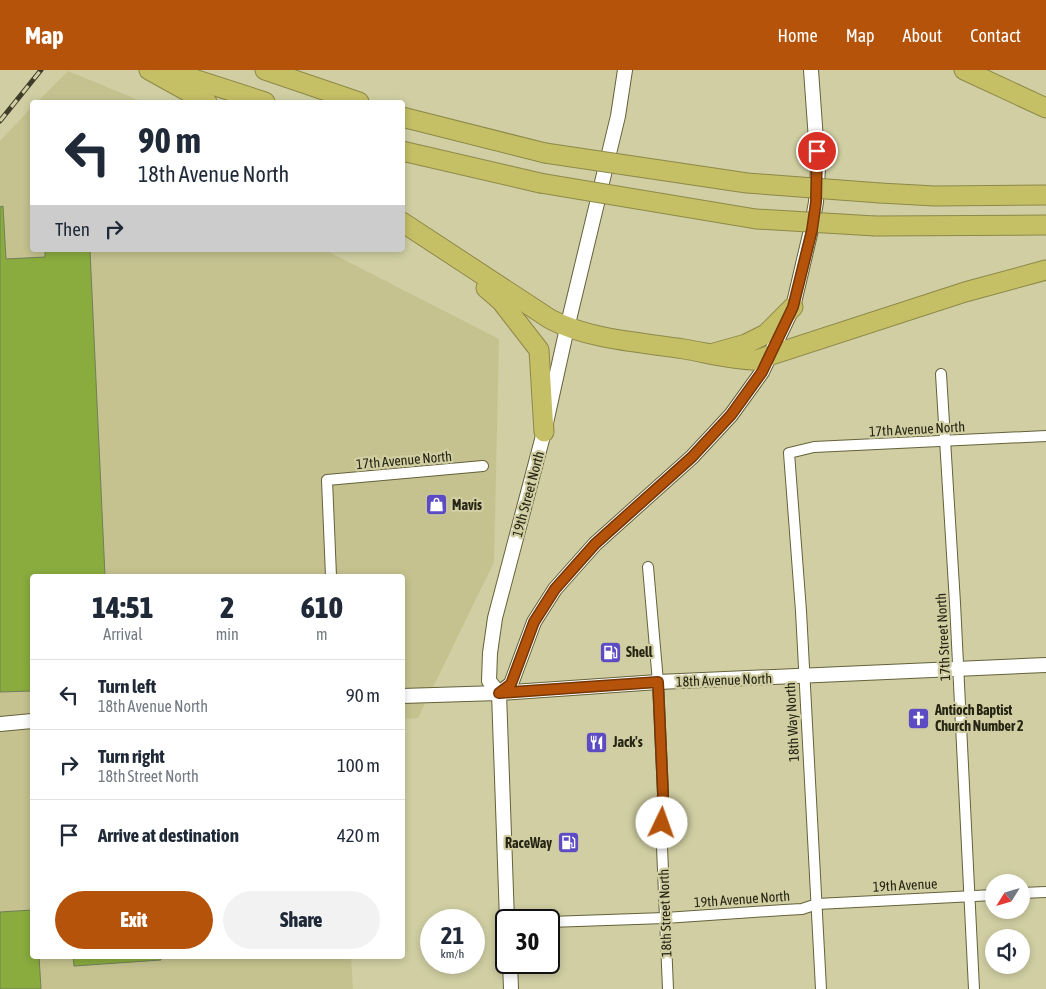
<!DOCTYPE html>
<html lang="en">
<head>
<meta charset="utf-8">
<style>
	:root { --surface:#fff; --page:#f2f2f3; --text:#1f2937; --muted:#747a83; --line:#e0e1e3; --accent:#b45309 }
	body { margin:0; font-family:"Asap Condensed",sans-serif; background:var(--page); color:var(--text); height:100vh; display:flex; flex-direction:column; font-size:19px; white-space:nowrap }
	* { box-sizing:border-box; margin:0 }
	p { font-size:16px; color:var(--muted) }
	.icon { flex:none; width:28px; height:28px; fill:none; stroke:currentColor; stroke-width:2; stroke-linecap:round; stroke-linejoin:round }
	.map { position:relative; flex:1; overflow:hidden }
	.panel { position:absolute; left:30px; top:504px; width:375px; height:385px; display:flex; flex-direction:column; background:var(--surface); border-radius:5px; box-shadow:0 2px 8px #0003 }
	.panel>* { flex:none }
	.top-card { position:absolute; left:30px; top:30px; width:375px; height:152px; border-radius:5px; box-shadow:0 2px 8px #0003; background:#fff; color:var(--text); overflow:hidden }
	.needle { width:32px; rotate:233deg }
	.tools { position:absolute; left:985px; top:804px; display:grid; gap:10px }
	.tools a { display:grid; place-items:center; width:45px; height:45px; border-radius:50%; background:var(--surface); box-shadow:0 2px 8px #0003; font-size:25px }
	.speed { position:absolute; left:420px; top:839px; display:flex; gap:10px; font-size:25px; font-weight:700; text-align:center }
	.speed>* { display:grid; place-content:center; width:65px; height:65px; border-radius:50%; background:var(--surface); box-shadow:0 2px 8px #0003; line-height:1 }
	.speed small { font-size:12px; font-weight:400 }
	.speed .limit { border:2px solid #111; border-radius:8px; background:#fff; color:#111 }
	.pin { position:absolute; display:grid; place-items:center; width:42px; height:42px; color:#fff; margin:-21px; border:2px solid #fff; border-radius:50%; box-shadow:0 1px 5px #0007 }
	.me { position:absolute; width:55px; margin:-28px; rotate:3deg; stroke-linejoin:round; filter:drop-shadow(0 0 4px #0008) }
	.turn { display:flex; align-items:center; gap:18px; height:105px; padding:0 25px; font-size:22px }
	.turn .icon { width:65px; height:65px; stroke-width:2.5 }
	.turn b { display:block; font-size:35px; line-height:42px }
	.then { display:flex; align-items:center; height:48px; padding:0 25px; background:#0003; gap:10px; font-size:19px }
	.eta { display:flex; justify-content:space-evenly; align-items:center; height:85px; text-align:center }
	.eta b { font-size:30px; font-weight:800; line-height:35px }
	.primary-button { display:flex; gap:10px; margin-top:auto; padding:10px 25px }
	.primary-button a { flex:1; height:58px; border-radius:30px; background:var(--accent); color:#fff; font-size:20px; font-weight:800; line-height:58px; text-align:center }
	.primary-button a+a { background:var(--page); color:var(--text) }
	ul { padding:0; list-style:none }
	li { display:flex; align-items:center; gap:15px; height:70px; padding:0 25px; border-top:1px solid var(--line) }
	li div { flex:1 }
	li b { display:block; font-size:19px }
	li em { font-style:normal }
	header { display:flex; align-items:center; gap:30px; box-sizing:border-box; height:70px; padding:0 25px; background:var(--accent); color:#fff }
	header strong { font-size:24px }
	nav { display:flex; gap:28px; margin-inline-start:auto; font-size:18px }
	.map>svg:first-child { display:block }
	.built { fill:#c5c28f }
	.building { fill:#8aac3e; stroke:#717f59 }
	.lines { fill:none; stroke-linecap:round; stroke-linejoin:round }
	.street-casing { stroke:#64623a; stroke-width:12 }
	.secondary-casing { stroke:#64623a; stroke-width:16 }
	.highway-casing { stroke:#8d8949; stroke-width:21 }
	.street { stroke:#fff; stroke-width:10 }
	.secondary { stroke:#fff; stroke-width:14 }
	.highway { stroke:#c5bf65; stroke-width:19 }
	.rail-casing { stroke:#3f3d29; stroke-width:5 }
	.rail { stroke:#d0cea2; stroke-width:3; stroke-dasharray:9; stroke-linecap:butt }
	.highway-bridge-casing { stroke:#8d8949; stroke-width:21; stroke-linecap:butt }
	.highway-bridge { stroke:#c5bf65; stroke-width:19 }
	.route-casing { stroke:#753606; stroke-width:12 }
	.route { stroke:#b45309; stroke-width:9 }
	.labels { text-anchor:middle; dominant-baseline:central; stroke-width:4.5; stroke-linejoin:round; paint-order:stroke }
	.street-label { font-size:14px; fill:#262514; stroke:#d0cea2 }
	.poi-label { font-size:14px; font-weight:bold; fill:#262514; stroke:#d0cea2; text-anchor:start }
</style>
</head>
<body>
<header>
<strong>Map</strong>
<nav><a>Home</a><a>Map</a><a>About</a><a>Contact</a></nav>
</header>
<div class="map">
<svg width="1046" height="919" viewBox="0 0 1046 919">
	<rect width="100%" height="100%" fill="#d0cea2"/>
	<g class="built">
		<polygon points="68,1 143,32 37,32"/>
		<polygon points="32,37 32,180 325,180 499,269 494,492 418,648 403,649 402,506 32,506 32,886 351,886 353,919 0,919 0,71"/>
	</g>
	<g class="building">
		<polygon points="3,136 6,189 45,187 45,180 90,180 105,506 32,506 32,621 0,622 0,137"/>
		<polygon points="32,840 32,886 39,886 41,919 0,919 0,842"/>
		<polygon points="73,886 160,886 161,890 74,896"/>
	</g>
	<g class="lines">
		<defs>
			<g id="street">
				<polyline points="941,304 955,533 974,919"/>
				<polyline points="648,497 658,612 663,724 661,753 668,919"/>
				<polyline points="331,506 327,410 483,396"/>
				<polyline points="1021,823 1046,822"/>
				<polyline points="549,852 665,848 784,840 802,839 817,834 994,825"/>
				<polyline points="821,919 801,541 789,383 814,377 1046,366"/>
			</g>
			<g id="secondary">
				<polyline points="499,623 511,614 534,552 555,519 595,474 692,387 731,345 762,302 793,237 811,160 816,132 818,98 811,0"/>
				<polyline points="402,626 499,623 658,612 1046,595"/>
				<polyline points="0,654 32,651"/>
				<polyline points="507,850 499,623 489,611 490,583 495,548 544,362 567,258 618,46 625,0"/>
				<polyline points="510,892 511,919"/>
			</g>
			<g id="highway">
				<polyline points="149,0 207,32"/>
				<polyline points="166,0 265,32"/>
				<polyline points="265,0 359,32"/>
				<polyline points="964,0 1046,38"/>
				<polyline points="402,47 545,83"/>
				<polyline points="402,81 540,113"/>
				<polyline points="880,123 935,126 1046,125"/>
				<path d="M402 152 550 249C590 270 640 272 684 279 708 283 732 290 756 290L965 222 1046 200"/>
				<polyline points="875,156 1046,155"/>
				<polyline points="486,218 501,231 539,280 544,362"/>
				<polyline points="714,283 746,274 766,264 793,237"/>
			</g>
		</defs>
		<use href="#street" class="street-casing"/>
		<use href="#secondary" class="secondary-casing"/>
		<use href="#highway" class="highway-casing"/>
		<use href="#street" class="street"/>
		<use href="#secondary" class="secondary"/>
		<use href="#highway" class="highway"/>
		<defs>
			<polyline id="rail" points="0,51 41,0"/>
		</defs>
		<use href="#rail" class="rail-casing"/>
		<use href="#rail" class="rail"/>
		<defs>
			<g id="highway-bridge">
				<polyline points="545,83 747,113 880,123"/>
				<polyline points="540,113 756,149 875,156"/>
			</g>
		</defs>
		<use href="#highway-bridge" class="highway-bridge-casing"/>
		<use href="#highway-bridge" class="highway-bridge"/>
	</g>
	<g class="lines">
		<defs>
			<polyline id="route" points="662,753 663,724 658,612 499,623 511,614 534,552 555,519 595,474 692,387 731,345 762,302 793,237 812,160 816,132 817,81"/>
		</defs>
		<use href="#route" class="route-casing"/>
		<use href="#route" class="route"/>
	</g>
	<defs>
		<symbol id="shop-square" viewBox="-11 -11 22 22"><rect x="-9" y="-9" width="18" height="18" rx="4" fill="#5d4bc3" stroke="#d0cea2"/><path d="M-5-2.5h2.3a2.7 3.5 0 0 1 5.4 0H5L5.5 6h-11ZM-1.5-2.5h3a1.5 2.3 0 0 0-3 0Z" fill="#fff"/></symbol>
		<symbol id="fuel-square" viewBox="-11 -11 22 22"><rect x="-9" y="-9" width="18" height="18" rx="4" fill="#5d4bc3" stroke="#d0cea2"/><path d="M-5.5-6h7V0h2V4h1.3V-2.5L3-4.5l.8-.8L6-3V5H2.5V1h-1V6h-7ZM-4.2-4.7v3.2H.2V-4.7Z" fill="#fff"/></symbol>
		<symbol id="church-square" viewBox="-11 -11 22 22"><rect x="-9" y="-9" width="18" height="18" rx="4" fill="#5d4bc3" stroke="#d0cea2"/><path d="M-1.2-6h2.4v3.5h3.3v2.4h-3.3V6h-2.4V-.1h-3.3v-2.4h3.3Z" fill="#fff"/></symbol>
		<symbol id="restaurant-square" viewBox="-11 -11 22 22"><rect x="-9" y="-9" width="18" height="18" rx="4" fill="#5d4bc3" stroke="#d0cea2"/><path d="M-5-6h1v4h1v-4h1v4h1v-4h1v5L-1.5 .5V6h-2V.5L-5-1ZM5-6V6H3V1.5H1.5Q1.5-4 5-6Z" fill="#fff"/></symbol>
	</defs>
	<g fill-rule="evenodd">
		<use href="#shop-square" x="424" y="422" width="25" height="25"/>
		<use href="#fuel-square" x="598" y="570" width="25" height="25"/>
		<use href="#church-square" x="906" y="636" width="25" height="25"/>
		<use href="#restaurant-square" x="584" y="660" width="25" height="25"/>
		<use href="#fuel-square" x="556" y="760" width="25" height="25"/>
	</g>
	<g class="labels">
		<g class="street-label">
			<text transform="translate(917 359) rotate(-3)">17th Avenue North</text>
			<text transform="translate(404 390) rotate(-5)">17th Avenue North</text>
			<text transform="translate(528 424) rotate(-75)">19th Street North</text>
			<text transform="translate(943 567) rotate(-93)">17th Street North</text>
			<text transform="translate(724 610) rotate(-2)">18th Avenue North</text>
			<text transform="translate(792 652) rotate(-93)">18th Way North</text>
			<text transform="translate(905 815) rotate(-3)">19th Avenue</text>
			<text transform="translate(742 829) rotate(-4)">19th Avenue North</text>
			<text transform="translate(665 843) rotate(-92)">18th Street North</text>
		</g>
		<g class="poi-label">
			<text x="452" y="435">Mavis</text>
			<text x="626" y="582">Shell</text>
			<text x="935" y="640">Antioch Baptist<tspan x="935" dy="16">Church Number 2</tspan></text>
			<text x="613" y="672">Jack's</text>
			<text x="552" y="773" text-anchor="end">RaceWay</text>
		</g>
	</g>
</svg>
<div class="tools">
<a><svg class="needle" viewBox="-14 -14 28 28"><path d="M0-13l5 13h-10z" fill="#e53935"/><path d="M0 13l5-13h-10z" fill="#747a83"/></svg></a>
<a><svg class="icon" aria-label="sound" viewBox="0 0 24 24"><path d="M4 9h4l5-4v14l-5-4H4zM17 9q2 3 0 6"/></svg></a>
</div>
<div class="speed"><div>21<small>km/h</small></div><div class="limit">30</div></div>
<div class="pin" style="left:817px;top:81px;background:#d93025"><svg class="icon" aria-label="arrive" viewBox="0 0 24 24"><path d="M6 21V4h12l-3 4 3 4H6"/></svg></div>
<svg class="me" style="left:662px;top:753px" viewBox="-20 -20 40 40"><circle r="19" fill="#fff"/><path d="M0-13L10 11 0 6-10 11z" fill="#b45309"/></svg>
<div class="top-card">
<div class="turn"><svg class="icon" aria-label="left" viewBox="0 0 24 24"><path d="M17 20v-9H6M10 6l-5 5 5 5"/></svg><div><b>90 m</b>18th Avenue North</div></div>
<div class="then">Then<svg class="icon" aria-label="right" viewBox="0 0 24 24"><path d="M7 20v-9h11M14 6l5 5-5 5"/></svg></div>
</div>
<section class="panel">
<div class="eta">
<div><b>14:51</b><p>Arrival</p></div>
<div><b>2</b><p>min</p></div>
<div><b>610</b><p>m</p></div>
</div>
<ul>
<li><svg class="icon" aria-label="left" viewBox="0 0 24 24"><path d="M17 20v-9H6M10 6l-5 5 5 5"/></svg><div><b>Turn left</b><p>18th Avenue North</p></div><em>90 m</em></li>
<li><svg class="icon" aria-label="right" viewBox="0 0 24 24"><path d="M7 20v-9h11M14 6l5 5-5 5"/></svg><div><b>Turn right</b><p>18th Street North</p></div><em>100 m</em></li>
<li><svg class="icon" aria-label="arrive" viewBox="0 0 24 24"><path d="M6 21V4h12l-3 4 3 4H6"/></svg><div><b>Arrive at destination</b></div><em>420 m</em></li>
</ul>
<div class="primary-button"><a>Exit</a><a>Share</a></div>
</section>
</div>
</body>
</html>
